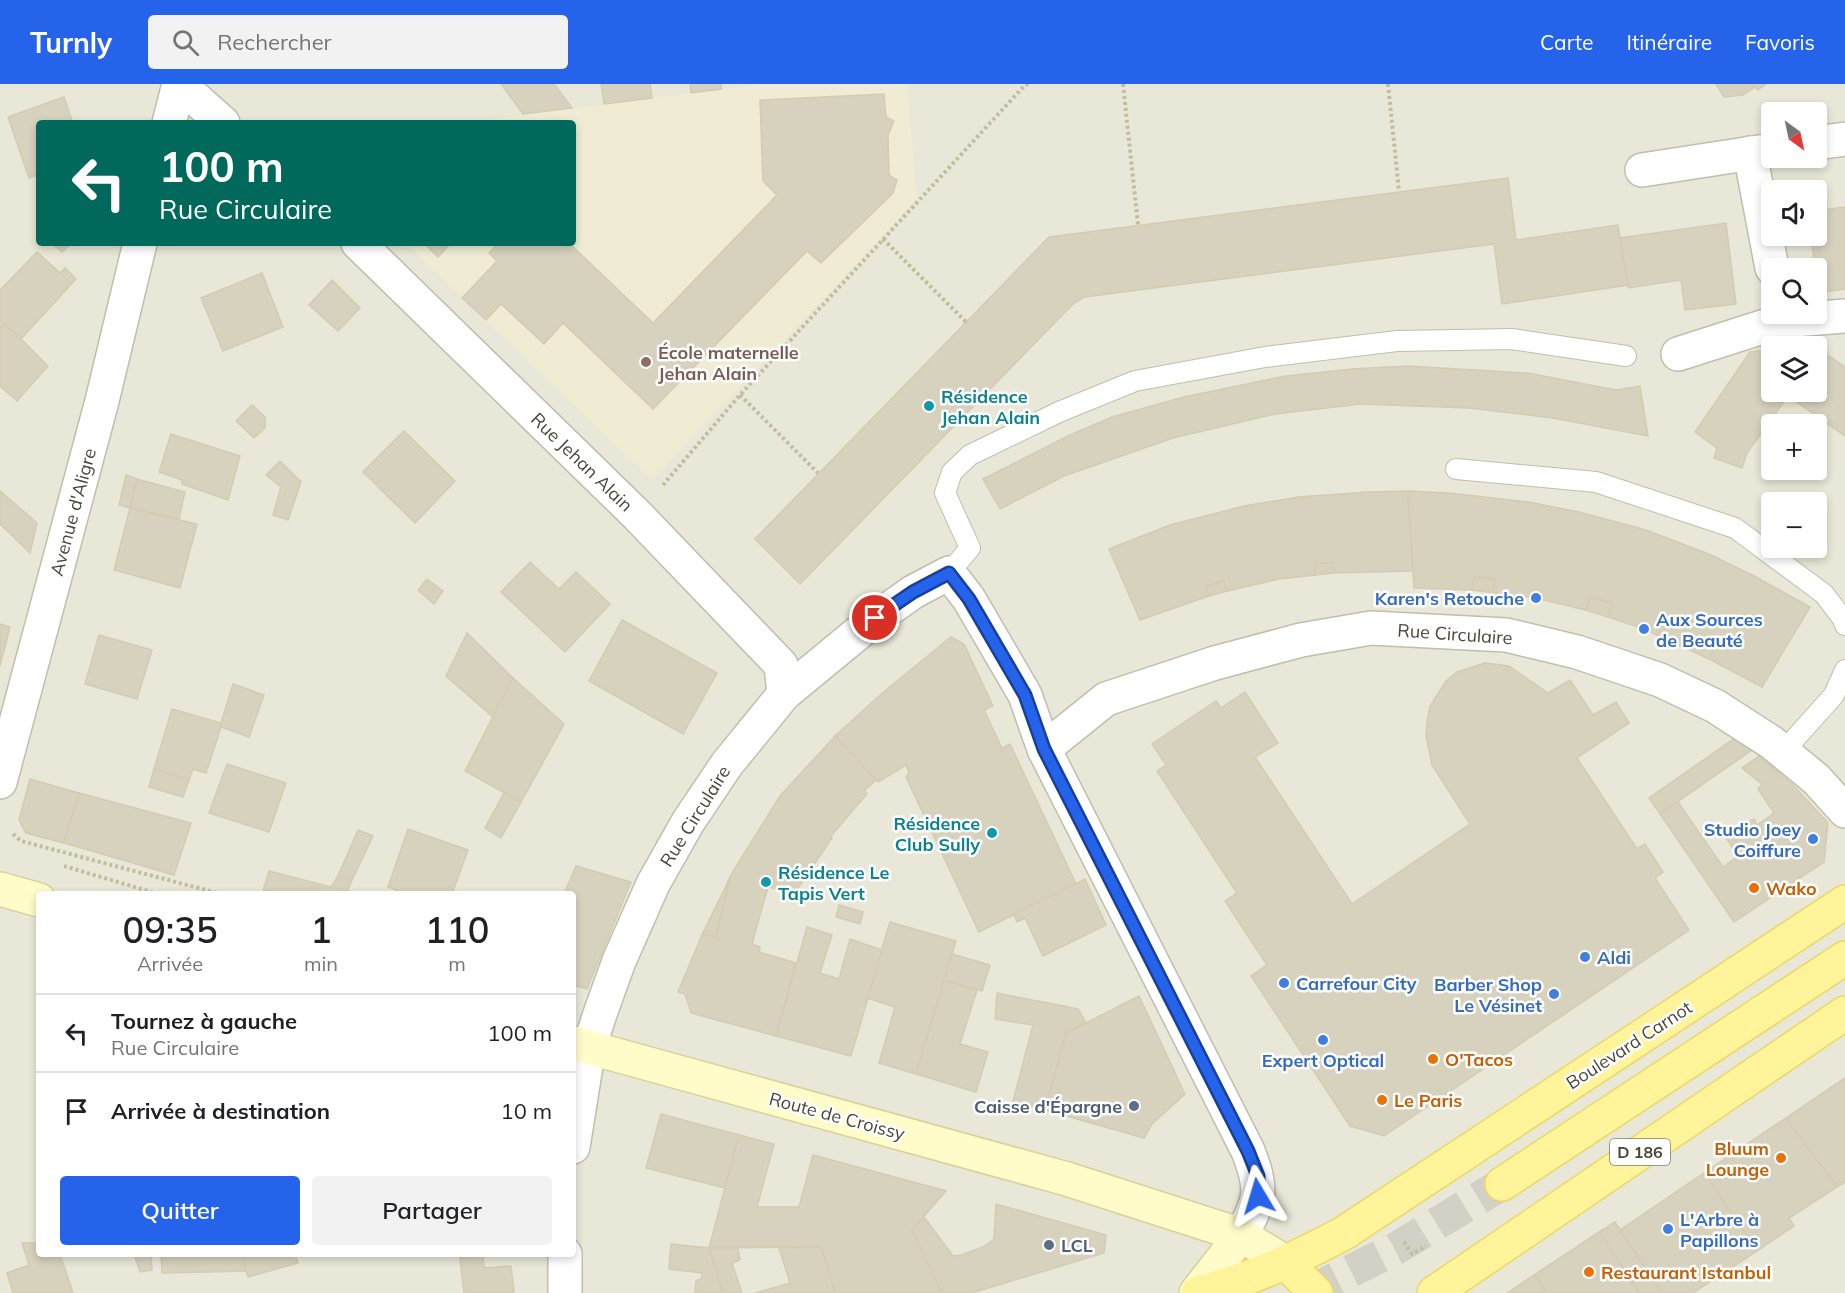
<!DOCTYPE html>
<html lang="fr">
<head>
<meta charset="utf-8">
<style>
	:root { --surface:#fff; --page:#f2f2f2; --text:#202124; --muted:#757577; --line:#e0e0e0; --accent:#2563eb }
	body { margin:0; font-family:Mulish,sans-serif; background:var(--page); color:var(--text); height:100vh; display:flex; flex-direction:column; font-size:22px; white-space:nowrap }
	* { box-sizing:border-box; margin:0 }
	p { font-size:20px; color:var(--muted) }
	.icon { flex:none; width:33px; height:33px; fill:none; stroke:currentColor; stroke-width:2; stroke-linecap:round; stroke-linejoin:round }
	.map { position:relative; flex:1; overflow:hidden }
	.sheet { position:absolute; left:36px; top:807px; width:540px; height:366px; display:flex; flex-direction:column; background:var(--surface); border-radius:6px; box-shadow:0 3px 9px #0003 }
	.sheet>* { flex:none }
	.banner { position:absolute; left:36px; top:36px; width:540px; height:126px; border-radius:6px; box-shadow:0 3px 9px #0003; background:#00695c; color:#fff; overflow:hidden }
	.needle { width:39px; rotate:147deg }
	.fabs { position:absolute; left:1761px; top:18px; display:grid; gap:12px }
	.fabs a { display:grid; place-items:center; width:66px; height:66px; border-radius:6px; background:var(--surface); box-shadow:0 3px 9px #0003; font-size:30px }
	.pin { position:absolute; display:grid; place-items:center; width:51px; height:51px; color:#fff; margin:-26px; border:3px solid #fff; border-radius:50%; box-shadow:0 2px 6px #0007 }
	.me { position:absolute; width:66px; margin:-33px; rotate:353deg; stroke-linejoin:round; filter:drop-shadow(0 0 4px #0008) }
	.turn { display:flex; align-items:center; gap:21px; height:126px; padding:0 24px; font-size:27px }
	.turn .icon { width:78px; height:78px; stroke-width:2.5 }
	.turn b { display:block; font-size:42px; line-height:51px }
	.eta { display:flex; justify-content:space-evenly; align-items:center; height:102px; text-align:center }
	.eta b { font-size:36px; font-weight:600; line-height:42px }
	.button { display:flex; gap:12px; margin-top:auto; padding:12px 24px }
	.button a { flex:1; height:69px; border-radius:6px; background:var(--accent); color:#fff; font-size:24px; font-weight:600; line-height:69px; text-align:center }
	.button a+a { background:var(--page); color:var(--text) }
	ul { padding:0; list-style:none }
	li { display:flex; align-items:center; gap:18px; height:78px; padding:0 24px; border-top:2px solid var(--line) }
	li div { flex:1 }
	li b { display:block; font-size:22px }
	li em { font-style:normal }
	header { display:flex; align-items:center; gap:36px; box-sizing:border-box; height:84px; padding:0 30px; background:var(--accent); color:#fff }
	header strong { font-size:28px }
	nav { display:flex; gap:33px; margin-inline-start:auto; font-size:21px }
	.search { width:420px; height:54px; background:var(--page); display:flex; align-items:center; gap:15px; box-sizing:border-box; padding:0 21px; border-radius:6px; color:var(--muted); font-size:22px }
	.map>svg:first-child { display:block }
	.residential { fill:#e9e7d7; fill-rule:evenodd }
	.education { fill:#efecd3 }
	.building { fill:#d7d2be; stroke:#d3ccb1; stroke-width:1.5 }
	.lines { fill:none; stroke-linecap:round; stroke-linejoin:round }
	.primary-tunnel { stroke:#d3d1c6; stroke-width:33; stroke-dasharray:33 16; stroke-linecap:butt }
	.lane-casing { stroke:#c1beab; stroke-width:22 }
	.street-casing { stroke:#c1beab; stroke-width:36 }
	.secondary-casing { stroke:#d7d298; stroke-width:36 }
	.primary-casing { stroke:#e9d964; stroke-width:36 }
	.path { stroke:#c4bd9c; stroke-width:4; stroke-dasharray:3 3; stroke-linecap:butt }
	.lane { stroke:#fff; stroke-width:20 }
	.street { stroke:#fff; stroke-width:33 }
	.secondary { stroke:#fffcca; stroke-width:33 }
	.primary { stroke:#fff499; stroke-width:33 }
	.route-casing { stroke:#184099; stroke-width:15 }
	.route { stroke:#2563eb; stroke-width:10 }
	.education-dot { fill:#8d6e63; stroke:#fff; stroke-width:2 }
	.culture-dot { fill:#0f9aa8; stroke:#fff; stroke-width:2 }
	.shop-dot { fill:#3f7fe0; stroke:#fff; stroke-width:2 }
	.food-dot { fill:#e8710a; stroke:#fff; stroke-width:2 }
	.service-dot { fill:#5c6f8a; stroke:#fff; stroke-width:2 }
	.labels { text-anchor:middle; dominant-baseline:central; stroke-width:5; stroke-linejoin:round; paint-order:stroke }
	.shield { fill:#fff; stroke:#807e73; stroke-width:1.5 }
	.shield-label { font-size:16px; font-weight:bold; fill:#4a4637 }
	.education-label { font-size:18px; font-weight:bold; fill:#785e54; stroke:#fff; text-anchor:start }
	.culture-label { font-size:18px; font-weight:bold; fill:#0d838f; stroke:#fff; text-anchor:start }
	.street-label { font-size:18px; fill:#4a4637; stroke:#fff }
	.shop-label { font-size:18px; font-weight:bold; fill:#366cbe; stroke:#fff; text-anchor:start }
	.food-label { font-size:18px; font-weight:bold; fill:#c56008; stroke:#fff; text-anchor:start }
	.service-label { font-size:18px; font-weight:bold; fill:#4e5e75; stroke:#fff; text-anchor:end }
</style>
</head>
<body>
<header>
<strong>Turnly</strong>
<div class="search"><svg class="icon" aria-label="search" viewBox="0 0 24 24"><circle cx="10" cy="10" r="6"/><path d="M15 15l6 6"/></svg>Rechercher</div>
<nav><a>Carte</a><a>Itinéraire</a><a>Favoris</a></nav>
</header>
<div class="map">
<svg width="1845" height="1209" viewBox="0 0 1845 1209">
	<rect width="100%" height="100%" fill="#f5f4ea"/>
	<path class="residential" d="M0 0H1845V1209H0ZM1772 28H1816V74H1772ZM39 39H573V159H39ZM1772 106H1816V152H1772ZM1772 184H1816V230H1772ZM1772 262H1816V308H1772ZM1772 340H1816V386H1772ZM1772 418H1816V464H1772ZM39 810H573V1170H39Z"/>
	<polygon class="education" points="759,0 907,0 917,115 652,396 405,159 573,159 573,39 464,39"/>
	<g class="building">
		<polygon points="501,0 554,0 572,24 523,30"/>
		<polygon points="601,0 650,0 652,14 604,20"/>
		<polygon points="690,0 721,0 721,5 691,9"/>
		<polygon points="1716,0 1766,0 1758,6 1755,3 1743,11 1724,13"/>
		<polygon points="884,10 886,33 894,37 888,51 889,91 897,96 893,109 821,179 807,167 653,325 563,239 544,260 501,220 486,236 462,214 497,177 489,169 499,159 569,159 653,239 777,111 763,97 760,16"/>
		<polygon points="64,13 73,39 39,39 39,90 29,94 8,33"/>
		<polygon points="1508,94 1516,156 1618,141 1628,201 1502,220 1494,160 1084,213 1073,220 800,500 755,455 1049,153"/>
		<polygon points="1845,123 1845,205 1818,209 1811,152 1816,152 1816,127"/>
		<polygon points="1726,139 1736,220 1685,226 1681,196 1628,204 1620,154"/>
		<polygon points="51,159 72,159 62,168"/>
		<polygon points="424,159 451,159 438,173"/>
		<polygon points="37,168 60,189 65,184 76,195 21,255 0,237 0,206"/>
		<polygon points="262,189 283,243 223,267 201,214"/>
		<polygon points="332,196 360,224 338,247 309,221"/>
		<polygon points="3,239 21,255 48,282 17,317 0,302 0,242"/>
		<polygon points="1816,263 1845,283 1845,352 1788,312 1747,369 1742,384 1714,374 1717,364 1695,348 1750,268 1765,266 1772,271 1772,308 1816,308"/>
		<polygon points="1407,282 1528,289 1616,306 1640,302 1648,352 1553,334 1469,324 1361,320 1275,330 1173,354 1064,392 1000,425 983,395 1070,351 1112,333 1184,313 1286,292 1352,285"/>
		<polygon points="252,321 265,333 265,344 254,354 236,337"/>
		<polygon points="404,347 455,397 415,439 363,388"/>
		<polygon points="171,350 240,372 228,416 182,400 182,396 159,388"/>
		<polygon points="280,377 301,398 288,436 273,431 281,403 266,391"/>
		<polygon points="126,391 137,395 130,424 119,421"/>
		<polygon points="137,395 185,408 179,435 130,424"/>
		<polygon points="0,407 37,439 30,469 0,440"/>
		<polygon points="1408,407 1413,487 1334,489 1333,479 1315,479 1315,491 1279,495 1227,507 1224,497 1206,502 1209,512 1140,536 1109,465 1170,441 1244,422 1298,413 1368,408"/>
		<polygon points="1408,407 1449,409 1529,418 1579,428 1646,446 1711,471 1756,493 1810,523 1762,603 1709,575 1714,563 1693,554 1687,565 1644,545 1608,533 1612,519 1590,513 1586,526 1536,514 1493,509 1495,495 1474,493 1472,506 1414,504"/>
		<polygon points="130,424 197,440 180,504 114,486"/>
		<polygon points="530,478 559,505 576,488 610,520 565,568 501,508"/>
		<polygon points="1315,479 1333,479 1334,489 1315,491"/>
		<polygon points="1474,493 1495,495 1493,509 1472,506"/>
		<polygon points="427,495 443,507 434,520 418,506"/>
		<polygon points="1224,497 1227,507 1209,512 1206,502"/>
		<polygon points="1590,513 1612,519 1608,533 1586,526"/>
		<polygon points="622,536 717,589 683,650 589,597"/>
		<polygon points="0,540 10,543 0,582"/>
		<polygon points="467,549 513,594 493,633 446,592"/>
		<polygon points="99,551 152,566 137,615 85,600"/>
		<polygon points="951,553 964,560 993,622 984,626 1002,664 1010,660 1076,800 979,848 906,693 909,688 906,681 878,698 835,652 880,611"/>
		<polygon points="1693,554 1714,563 1709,575 1687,565"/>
		<polygon points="1485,579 1509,582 1548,609 1570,596 1593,631 1616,618 1629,639 1577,674 1637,765 1645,760 1663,788 1655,794 1689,846 1384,1052 1350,1042 1251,892 1267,881 1225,817 1237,809 1157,687 1166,681 1152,660 1216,617 1221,624 1245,608 1278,659 1255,673 1352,820 1470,740 1432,681 1426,652 1427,638 1430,622 1446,597 1457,588"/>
		<polygon points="513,594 564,640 521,718 465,687"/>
		<polygon points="233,600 264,611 249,653 221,643 221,639"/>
		<polygon points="172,625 221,639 221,643 206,689 193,685 189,696 154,685"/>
		<polygon points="835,652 876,696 865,706 867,710 831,752 832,754 795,809 768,803 752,860 760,863 759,868 796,879 776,952 691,929 685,910 678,908 702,851 716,853 730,793 737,781 780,712"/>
		<polygon points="1735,654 1752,666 1660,730 1649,714"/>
		<polygon points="1759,672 1794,702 1828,739 1824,778 1734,838 1660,730 1678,718 1723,783 1738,772 1726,754 1733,749 1737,755 1749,747 1744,740 1754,735 1757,741 1774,729 1758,705 1762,700 1742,684"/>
		<polygon points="227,680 286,699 269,748 209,729"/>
		<polygon points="154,685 189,696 183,713 149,703"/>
		<polygon points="30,695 79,709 64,759 26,749 19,736"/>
		<polygon points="79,709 191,739 174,791 64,759"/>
		<polygon points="504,709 521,718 501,754 485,744"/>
		<polygon points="408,745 468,766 452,810 407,810 388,803"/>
		<polygon points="358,746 373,752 352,796 338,792"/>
		<polygon points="576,782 631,798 587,905 573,901 573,810 564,810"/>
		<polygon points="269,787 331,803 338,792 352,796 346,810 262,810"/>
		<polygon points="730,793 716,853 702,851 724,806"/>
		<polygon points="1085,795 1106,841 1043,872 1025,834 1017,838 1014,830"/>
		<polygon points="839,821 863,828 860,840 836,833"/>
		<polygon points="890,838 956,857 916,990 879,979 895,923 867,914"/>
		<polygon points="807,843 832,851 820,889 839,895 850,855 882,866 851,972 776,952"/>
		<polygon points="952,870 990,881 982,907 944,896"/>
		<polygon points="944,896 977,906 960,960 988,968 976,1008 916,990"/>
		<polygon points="997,909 1078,925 1086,939 1066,949 1045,1026 1013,1017 1033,941 995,935"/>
		<polygon points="1139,912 1185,1010 1152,1040 1144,1054 1045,1026 1066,949"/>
		<polygon points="1845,994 1845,1098 1837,1103 1786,1034"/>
		<polygon points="661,1030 739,1051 725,1104 646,1084"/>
		<polygon points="1786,1034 1837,1103 1789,1134 1794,1142 1757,1167 1704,1089"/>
		<polygon points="739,1051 774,1060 757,1123 799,1123 813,1071 946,1107 912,1146 942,1209 835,1209 821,1163 709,1164"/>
		<polygon points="1704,1089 1757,1167 1693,1209 1662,1209 1620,1146"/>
		<polygon points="996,1120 1106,1151 1104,1169 972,1209 942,1209 912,1146 924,1133 953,1172 961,1171 983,1163 994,1155"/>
		<polygon points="1615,1138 1620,1146 1662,1209 1639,1209 1599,1148"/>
		<polygon points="1599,1148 1639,1209 1547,1209 1534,1191"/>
		<polygon points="22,1159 39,1159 39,1170 60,1170 73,1209 13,1209 7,1189 29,1181"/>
		<polygon points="671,1160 709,1164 723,1209 695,1209 696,1197 702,1194 702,1189 669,1185"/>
		<polygon points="821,1163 835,1209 755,1209 790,1199 779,1164"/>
		<polygon points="709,1164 738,1164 740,1176 732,1179 742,1209 723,1209"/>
		<polygon points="134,1170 151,1170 152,1186 140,1188"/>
		<polygon points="161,1170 241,1170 247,1187 162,1189"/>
		<polygon points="241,1170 295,1170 298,1179 248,1193"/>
		<polygon points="483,1172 484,1184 511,1182 514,1209 464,1209 460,1174"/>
		<polygon points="1534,1191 1547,1209 1507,1209"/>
	</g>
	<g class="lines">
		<polyline class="primary-tunnel" points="1307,1209 1395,1165 1502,1100"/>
		<defs>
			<g id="lane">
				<polyline points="1456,385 1596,398 1735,444 1824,510 1843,535 1845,541"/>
				<polyline points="949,489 970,464 945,409 952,388 970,371 1059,328 1135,297 1265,273 1397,257 1512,255 1626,272"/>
				<polyline points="1783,668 1834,611 1845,586"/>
			</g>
			<g id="street">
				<polyline points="179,0 223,39"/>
				<polyline points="169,39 179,0"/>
				<polyline points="1816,59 1845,55"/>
				<polyline points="1750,69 1772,184"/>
				<polyline points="1642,86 1772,66"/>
				<polyline points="358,159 637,431 781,581 784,610"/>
				<polyline points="1780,230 1781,237 1845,232"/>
				<polyline points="1678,270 1781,237"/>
				<polyline points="1044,665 1106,615 1215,579 1301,556 1371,544 1506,551 1577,568 1660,596 1715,622 1771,658 1816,695 1845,727"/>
				<polyline points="0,698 102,317 140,159"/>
				<path d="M573 1063 589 963 601 927 619 877 653 800 688 738 727 680 784 610 875 535 913 508 949 489 969 515 1025 611 1044 665 1248 1067C1263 1105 1261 1116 1241 1151"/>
				<polyline points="565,1170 565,1209"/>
			</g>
			<g id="secondary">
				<polyline points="0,805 39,816"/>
				<polyline points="573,959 1067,1095 1241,1151 1285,1178"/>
				<polyline points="1196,1209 1241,1151"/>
			</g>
			<g id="primary">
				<polyline points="1502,1100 1845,874"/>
				<polyline points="1285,1178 1316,1209"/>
				<path d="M1198 1209C1248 1197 1298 1174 1344 1149L1845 818"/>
				<polyline points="1434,1209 1845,929"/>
			</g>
		</defs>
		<use href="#lane" class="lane-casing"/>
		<use href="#street" class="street-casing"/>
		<use href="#secondary" class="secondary-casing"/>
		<use href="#primary" class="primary-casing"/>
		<g class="path">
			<polyline points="1123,0 1138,141"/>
			<polyline points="1388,0 1399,107"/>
			<polyline points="883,155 966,238"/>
			<polyline points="740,311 818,389"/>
			<polyline points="663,401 740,311 1025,1 1030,0"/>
			<polyline points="13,750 21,757 221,810"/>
			<polyline points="64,782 158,810"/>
			<polyline points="1404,1158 1412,1170 1426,1162"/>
		</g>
		<use href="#lane" class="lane"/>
		<use href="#street" class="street"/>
		<use href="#secondary" class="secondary"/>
		<use href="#primary" class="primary"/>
	</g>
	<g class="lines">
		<defs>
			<polyline id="route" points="875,534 913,508 949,489 969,515 1025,611 1044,665 1248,1067 1258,1092 1258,1112"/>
		</defs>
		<use href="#route" class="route-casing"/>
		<use href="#route" class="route"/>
	</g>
	<circle class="education-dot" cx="646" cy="278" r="6"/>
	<g class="culture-dot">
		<circle cx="929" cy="322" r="6"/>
		<circle cx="992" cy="749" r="6"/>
		<circle cx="766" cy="798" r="6"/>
	</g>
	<g class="shop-dot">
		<circle cx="1536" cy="514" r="6"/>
		<circle cx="1644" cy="545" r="6"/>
		<circle cx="1813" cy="755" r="6"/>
		<circle cx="1585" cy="873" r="6"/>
		<circle cx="1284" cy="899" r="6"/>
		<circle cx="1554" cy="910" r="6"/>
		<circle cx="1323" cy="956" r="6"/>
		<circle cx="1668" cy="1145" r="6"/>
	</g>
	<g class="food-dot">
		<circle cx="1754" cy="804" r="6"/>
		<circle cx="1433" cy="975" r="6"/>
		<circle cx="1382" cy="1016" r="6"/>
		<circle cx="1781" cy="1074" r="6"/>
		<circle cx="1589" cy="1188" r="6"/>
	</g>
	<g class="service-dot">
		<circle cx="1134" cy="1022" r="6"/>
		<circle cx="1049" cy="1161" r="6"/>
	</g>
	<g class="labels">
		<rect class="shield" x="1610" y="1055" width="60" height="26" rx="4.5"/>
		<g class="shield-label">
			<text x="1640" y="1068">D 186</text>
		</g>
		<g class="education-label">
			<text x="658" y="268">École maternelle<tspan x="658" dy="21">Jehan Alain</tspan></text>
		</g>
		<g class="culture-label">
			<text x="941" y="312">Résidence<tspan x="941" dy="21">Jehan Alain</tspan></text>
			<text x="980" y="739" text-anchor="end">Résidence<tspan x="980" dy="21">Club Sully</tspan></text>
			<text x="778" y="788">Résidence Le<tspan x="778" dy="21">Tapis Vert</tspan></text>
		</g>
		<g class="street-label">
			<text transform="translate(582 378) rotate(44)">Rue Jehan Alain</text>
			<text transform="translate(73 428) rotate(-75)">Avenue d'Aligre</text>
			<text transform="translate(1455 550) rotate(4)">Rue Circulaire</text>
			<text transform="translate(695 732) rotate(-58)">Rue Circulaire</text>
			<text transform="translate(1629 961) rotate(-33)">Boulevard Carnot</text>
			<text transform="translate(837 1032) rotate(15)">Route de Croissy</text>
		</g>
		<g class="shop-label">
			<text x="1524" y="514" text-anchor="end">Karen's Retouche</text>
			<text x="1656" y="535">Aux Sources<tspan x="1656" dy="21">de Beauté</tspan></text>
			<text x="1801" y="745" text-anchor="end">Studio Joey<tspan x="1801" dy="21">Coiffure</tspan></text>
			<text x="1597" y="873">Aldi</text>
			<text x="1296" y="899">Carrefour City</text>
			<text x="1542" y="900" text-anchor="end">Barber Shop<tspan x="1542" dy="21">Le Vésinet</tspan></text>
			<text x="1323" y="976" text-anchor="middle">Expert Optical</text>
			<text x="1680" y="1135">L'Arbre à<tspan x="1680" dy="21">Papillons</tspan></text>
		</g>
		<g class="food-label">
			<text x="1766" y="804">Wako</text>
			<text x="1445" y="975">O'Tacos</text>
			<text x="1394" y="1016">Le Paris</text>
			<text x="1769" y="1064" text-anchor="end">Bluum<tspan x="1769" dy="21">Lounge</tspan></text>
			<text x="1601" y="1188">Restaurant Istanbul</text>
		</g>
		<g class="service-label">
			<text x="1122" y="1022">Caisse d'Épargne</text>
			<text x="1061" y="1161" text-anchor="start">LCL</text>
		</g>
	</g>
</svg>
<div class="fabs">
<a><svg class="needle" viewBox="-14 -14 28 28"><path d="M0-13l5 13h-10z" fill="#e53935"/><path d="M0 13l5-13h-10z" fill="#757577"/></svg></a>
<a><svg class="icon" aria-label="sound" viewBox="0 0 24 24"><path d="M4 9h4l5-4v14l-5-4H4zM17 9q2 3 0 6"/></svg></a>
<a><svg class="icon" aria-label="search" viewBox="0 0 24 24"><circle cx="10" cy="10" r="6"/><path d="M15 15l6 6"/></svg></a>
<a><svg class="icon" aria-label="layers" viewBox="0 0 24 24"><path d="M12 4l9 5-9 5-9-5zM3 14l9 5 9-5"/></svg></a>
<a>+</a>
<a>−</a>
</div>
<div class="pin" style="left:875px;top:534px;background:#d93025"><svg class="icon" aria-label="arrive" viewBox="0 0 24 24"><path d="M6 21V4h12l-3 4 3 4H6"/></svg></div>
<svg class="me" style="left:1258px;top:1112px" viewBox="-20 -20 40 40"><path d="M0-17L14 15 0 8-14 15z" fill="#2563eb" stroke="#fff" stroke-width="4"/></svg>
<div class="banner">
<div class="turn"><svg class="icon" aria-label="left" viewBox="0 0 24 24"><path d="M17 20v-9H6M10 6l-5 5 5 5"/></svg><div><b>100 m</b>Rue Circulaire</div></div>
</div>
<section class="sheet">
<div class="eta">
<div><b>09:35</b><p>Arrivée</p></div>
<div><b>1</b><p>min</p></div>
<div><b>110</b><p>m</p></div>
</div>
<ul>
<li><svg class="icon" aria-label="left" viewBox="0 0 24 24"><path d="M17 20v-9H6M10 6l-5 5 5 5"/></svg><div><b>Tournez à gauche</b><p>Rue Circulaire</p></div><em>100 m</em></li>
<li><svg class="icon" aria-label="arrive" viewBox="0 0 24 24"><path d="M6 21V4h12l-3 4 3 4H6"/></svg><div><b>Arrivée à destination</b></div><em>10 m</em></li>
</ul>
<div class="button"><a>Quitter</a><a>Partager</a></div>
</section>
</div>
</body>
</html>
